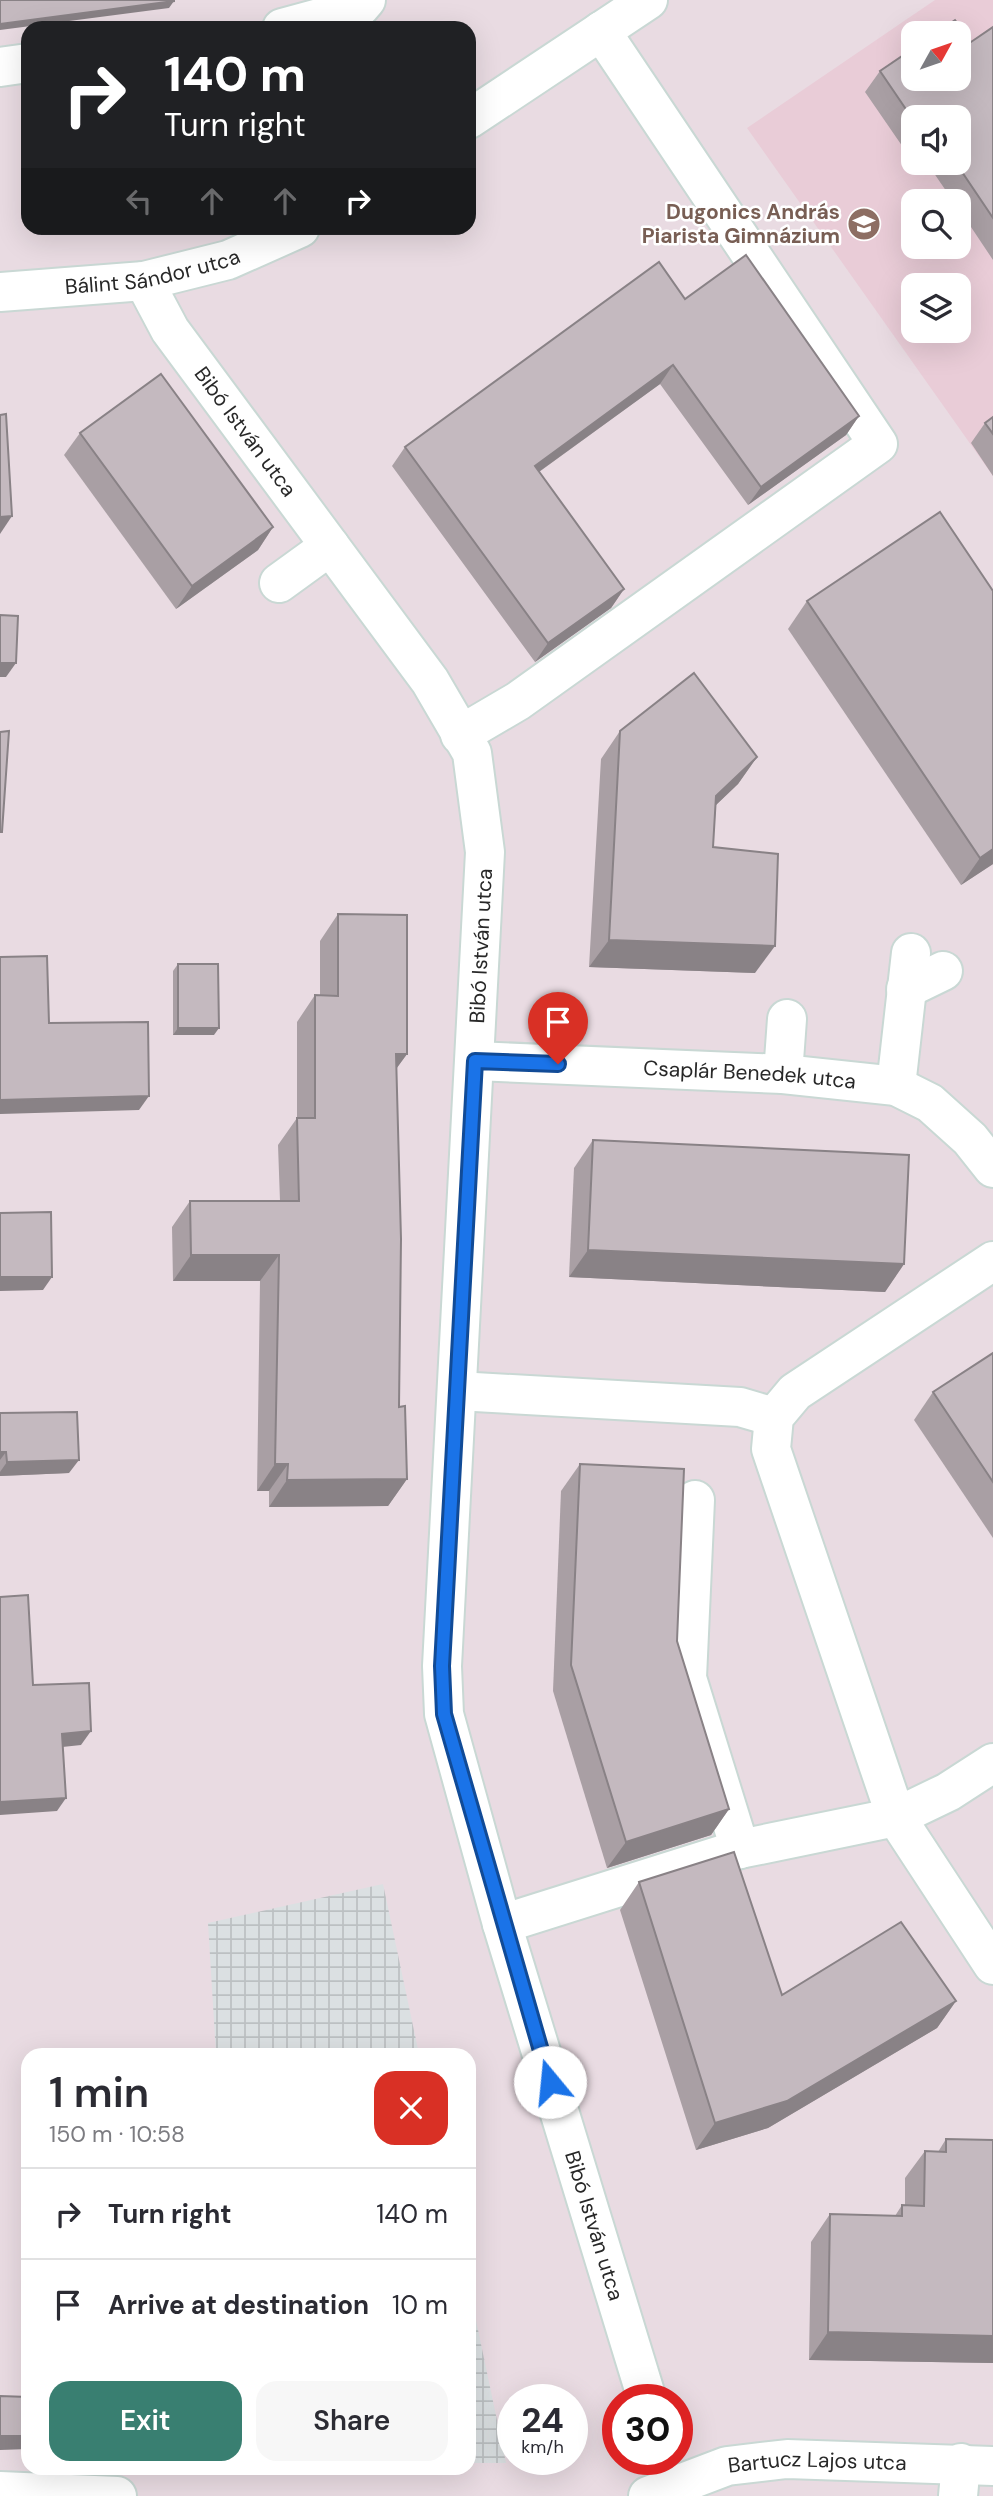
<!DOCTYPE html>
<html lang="en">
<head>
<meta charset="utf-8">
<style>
	:root { --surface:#fff; --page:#f7f7f7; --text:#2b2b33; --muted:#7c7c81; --line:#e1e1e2; --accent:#397f71 }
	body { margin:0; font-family:"DM Sans",sans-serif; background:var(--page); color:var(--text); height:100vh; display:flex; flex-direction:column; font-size:26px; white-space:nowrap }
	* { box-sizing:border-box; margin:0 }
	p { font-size:23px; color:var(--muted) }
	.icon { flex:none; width:38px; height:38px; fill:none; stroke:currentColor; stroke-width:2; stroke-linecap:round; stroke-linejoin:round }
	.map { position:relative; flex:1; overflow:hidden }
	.panel { position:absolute; left:21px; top:2048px; width:455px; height:427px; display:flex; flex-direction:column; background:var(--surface); border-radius:21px; box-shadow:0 7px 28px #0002 }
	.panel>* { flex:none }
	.banner { position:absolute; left:21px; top:21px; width:455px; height:214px; border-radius:21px; box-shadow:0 7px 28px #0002; background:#202124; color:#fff; overflow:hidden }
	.needle { width:46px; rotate:50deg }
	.controls { position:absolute; left:901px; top:21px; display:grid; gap:14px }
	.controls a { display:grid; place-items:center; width:70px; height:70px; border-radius:14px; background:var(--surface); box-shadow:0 7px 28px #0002; font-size:35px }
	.speed { position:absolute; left:497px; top:2384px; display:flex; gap:14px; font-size:35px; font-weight:700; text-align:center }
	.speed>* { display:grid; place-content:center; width:91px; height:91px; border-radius:50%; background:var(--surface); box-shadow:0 7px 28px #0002; line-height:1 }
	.speed small { font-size:18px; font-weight:400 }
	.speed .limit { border:10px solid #d22; background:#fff; color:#111 }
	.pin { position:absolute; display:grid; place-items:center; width:60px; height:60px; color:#fff; margin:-72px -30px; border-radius:50% 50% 50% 0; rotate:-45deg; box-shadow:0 0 7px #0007 }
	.pin .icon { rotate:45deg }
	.me { position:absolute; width:77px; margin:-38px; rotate:343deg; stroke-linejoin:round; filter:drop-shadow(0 0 5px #0008) }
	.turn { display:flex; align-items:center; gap:24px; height:147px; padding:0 28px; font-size:32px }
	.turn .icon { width:91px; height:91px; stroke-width:2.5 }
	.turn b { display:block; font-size:49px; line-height:60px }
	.lanes { display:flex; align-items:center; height:66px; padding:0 28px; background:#0003; justify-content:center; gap:35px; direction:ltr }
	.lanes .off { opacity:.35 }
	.round { display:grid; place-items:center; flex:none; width:74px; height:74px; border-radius:21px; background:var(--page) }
	.summary { display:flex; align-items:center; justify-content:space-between; height:119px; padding:0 28px }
	h1 { font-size:42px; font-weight:600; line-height:52px }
	.primary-button { display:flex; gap:14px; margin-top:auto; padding:14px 28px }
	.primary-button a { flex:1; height:80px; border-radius:21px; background:var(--accent); color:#fff; font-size:28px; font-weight:600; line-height:80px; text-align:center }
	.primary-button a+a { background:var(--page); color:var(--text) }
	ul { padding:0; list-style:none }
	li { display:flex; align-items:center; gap:21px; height:91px; padding:0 28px; border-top:2px solid var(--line) }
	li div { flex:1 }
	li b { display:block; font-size:26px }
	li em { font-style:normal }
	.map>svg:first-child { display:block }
	.industrial { fill:url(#industrial-grid) }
	.education { fill:#e9ccd7; fill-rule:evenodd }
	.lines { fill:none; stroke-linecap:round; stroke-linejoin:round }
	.minor-casing { stroke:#c9d8d4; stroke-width:42 }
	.minor { stroke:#fff; stroke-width:38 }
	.wall { fill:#a99fa4 }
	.shaded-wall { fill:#898286 }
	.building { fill:#c4b9bf; stroke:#898286; stroke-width:2 }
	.route-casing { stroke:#114b97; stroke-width:18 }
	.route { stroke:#1a73e8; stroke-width:12 }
	.labels { text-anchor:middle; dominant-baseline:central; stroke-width:5; stroke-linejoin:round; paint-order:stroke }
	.education-label { font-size:21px; font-weight:bold; fill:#785e54; stroke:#fff; text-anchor:end }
	.street-label { font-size:21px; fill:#282828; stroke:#fff }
</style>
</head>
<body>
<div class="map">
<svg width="993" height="2496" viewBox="0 0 993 2496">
	<defs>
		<pattern id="industrial-grid" width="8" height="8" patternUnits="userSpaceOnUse" patternTransform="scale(1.75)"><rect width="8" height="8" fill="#dbe0e2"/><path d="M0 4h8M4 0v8" fill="none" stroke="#bcc0c2"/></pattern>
	</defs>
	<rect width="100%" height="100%" fill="#e9dbe2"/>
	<g class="industrial">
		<polygon points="383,1884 419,2054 216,2054 208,1923"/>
		<polygon points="469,2287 506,2463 469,2463"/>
	</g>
	<path class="education" d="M935 0H993V476L747 128ZM914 33H959V79H914ZM914 117H959V163H914ZM914 201H959V247H914ZM914 285H959V331H914Z"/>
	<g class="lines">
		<defs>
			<g id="minor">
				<polyline points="282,28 360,7 366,0"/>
				<polyline points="0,67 28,63"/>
				<polyline points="469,119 648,0"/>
				<path id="s1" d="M144 281 170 330 430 681 472 753 485 852 442 1666 444 1714 502 1924 647 2399"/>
				<path id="s2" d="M0 292 144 281 228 260 300 228"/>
				<polyline points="279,583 330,546"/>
				<polyline points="460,735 518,701 878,444 601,31"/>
				<polyline points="906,989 943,971"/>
				<path id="s3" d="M475 1061 783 1074 896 1086 930 1103 970 1139 993 1168"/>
				<polyline points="783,1074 787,1019"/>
				<polyline points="896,1086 911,953"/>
				<polyline points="993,1261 795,1392 774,1417 771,1449 896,1817 993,1965"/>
				<polyline points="457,1391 740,1407 774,1417"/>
				<polyline points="695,1500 687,1678 740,1849"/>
				<polyline points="502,1924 740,1849 896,1817 948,1792 993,1763"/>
				<polyline points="0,2491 117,2496"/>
				<path id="s4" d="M648 2496 727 2466 787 2459 993 2466"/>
				<polyline points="958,2496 961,2463"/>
			</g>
		</defs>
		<use href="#minor" class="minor-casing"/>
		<use href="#minor" class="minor"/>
	</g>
	<g class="wall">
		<polygon points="993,27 993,260 959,209 959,201 953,201 927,163 959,163 959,117 914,117 914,148 907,153 865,92 880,71 971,42"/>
		<polygon points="685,299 859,416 846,435 748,505 660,384 539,472 624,589 611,608 535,662 392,466 405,447"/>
		<polygon points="993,417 993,476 971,443 985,423"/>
		<polygon points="80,433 273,527 258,550 176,609 64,455"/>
		<polygon points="993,591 993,864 961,885 788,629 807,601"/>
		<polygon points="620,731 757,757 738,784 716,805 713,847 755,973 589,967 601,759"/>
		<polygon points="338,914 407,1054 396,1069 399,1407 407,1479 388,1506 269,1507 269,1491 257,1491 260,1281 173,1281 172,1227 190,1201 280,1201 278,1145 297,1118 297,1022 315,995 320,996 320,941"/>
		<polygon points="178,964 214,1035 173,1035 173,971"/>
		<polygon points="593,1140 904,1264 885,1292 569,1277 574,1168"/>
		<polygon points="993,1353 993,1538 914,1420 933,1392"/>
		<polygon points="0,1413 69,1473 0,1476"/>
		<polygon points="580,1464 677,1641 729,1809 711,1835 607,1868 553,1691 561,1491"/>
		<polygon points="639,1882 782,1995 956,2001 937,2028 768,2128 696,2150 620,1910"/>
		<polygon points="946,2139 993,2140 993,2363 809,2360 811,2242 830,2214 895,2216 902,2205 905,2205 905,2178 925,2151 938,2152"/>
	</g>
	<g class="shaded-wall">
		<polygon points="174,1 169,8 0,30 0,24"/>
		<polygon points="914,143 914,148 907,153"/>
		<polygon points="673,365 660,384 522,484 535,466"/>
		<polygon points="859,416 846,435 748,505 761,487"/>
		<polygon points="12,516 0,534 0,517"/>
		<polygon points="273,527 258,550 176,609 192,586"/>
		<polygon points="624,589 611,608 535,662 548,643"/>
		<polygon points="0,663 16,663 6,677 0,677"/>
		<polygon points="757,757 738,784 697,823 716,796"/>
		<polygon points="993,849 993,864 961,885 980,858"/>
		<polygon points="609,940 775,946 755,973 589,967"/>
		<polygon points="178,1028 219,1028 214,1035 173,1035"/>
		<polygon points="396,1054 407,1054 388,1080"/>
		<polygon points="149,1096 139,1110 0,1114 0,1100"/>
		<polygon points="588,1250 904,1264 885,1292 569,1277"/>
		<polygon points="191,1255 279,1255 260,1281 173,1281"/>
		<polygon points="0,1277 52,1277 43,1290 0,1291"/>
		<polygon points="0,1452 6,1452 0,1460"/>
		<polygon points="79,1460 69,1473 0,1476 0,1472 7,1462"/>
		<polygon points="275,1464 288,1464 269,1491 257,1491"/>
		<polygon points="407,1479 388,1506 269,1507 287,1480"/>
		<polygon points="91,1731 81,1745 53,1748 62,1734"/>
		<polygon points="66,1798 57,1811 0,1815 0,1802"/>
		<polygon points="729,1809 711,1835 607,1868 626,1842"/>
		<polygon points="956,2001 937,2028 768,2128 696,2150 715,2123"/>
		<polygon points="828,2332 993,2336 993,2363 809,2360"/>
		<polygon points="0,2436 28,2436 28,2449 0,2450"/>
	</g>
	<g class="building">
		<polygon points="0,0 174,0 174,1 0,24"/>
		<polygon points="955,20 971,42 993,27 993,218 956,163 959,163 959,117 914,117 914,121 880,71 914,48 914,79 959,79 959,33 936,33"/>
		<polygon points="746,255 859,416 761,487 673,365 535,466 624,589 548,643 405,447 659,262 685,299"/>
		<polygon points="161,374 273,527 192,586 80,433"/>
		<polygon points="6,414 12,516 0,517 0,415"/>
		<polygon points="993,417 993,434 985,423"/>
		<polygon points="940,512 993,591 993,849 980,858 807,601"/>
		<polygon points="0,615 18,616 16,663 0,663"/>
		<polygon points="694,673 757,757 716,796 713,847 778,854 775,946 609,940 620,731"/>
		<polygon points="9,731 2,832 0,832 0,732"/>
		<polygon points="338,914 407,915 407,1054 396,1054 401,1239 399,1407 405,1406 407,1479 287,1480 288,1464 275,1464 279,1255 191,1255 190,1201 299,1201 297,1118 315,1118 315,995 338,996"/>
		<polygon points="47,956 49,1023 148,1022 149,1096 0,1100 0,957"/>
		<polygon points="178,964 218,964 219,1028 178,1028"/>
		<polygon points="593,1140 909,1155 904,1264 588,1250"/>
		<polygon points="51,1212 52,1277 0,1277 0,1213"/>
		<polygon points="993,1353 993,1482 933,1392"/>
		<polygon points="77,1412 79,1460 7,1462 6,1452 0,1452 0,1413"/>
		<polygon points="580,1464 684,1469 677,1641 729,1809 626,1842 571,1665"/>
		<polygon points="28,1595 33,1685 89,1683 91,1731 62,1734 66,1798 0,1802 0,1597"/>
		<polygon points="734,1852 782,1995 901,1922 956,2001 787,2101 715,2123 639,1882"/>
		<polygon points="946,2139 993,2140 993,2336 828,2332 830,2214 902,2216 902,2205 924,2206 925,2151 946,2152"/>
		<polygon points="0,2396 28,2397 28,2436 0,2436"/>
	</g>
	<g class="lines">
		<defs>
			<polyline id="route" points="550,2082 444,1714 442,1666 475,1061 558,1064"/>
		</defs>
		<use href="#route" class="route-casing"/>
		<use href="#route" class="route"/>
	</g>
	<defs>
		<symbol id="school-disc" viewBox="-11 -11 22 22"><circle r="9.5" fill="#8d6e63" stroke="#fff"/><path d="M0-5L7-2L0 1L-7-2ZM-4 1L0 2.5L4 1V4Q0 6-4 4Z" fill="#fff"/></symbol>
	</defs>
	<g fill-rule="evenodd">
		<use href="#school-disc" x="845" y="205" width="38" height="38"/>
	</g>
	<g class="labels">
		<g class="education-label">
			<text x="840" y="212">Dugonics András<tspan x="840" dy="24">Piarista Gimnázium</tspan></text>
		</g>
		<g class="street-label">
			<text stroke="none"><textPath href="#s2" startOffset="154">Bálint Sándor utca</textPath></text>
			<text stroke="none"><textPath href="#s1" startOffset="182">Bibó István utca</textPath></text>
			<text transform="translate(481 946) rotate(-87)">Bibó István utca</text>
			<text stroke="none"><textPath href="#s3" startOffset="275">Csaplár Benedek utca</textPath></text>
			<text stroke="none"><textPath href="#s1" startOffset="2072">Bibó István utca</textPath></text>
			<text stroke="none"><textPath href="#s4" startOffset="175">Bartucz Lajos utca</textPath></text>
		</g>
	</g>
</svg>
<div class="controls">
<a><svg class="needle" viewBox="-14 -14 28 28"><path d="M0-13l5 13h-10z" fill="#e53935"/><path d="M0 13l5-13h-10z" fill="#7c7c81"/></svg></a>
<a><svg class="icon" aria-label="sound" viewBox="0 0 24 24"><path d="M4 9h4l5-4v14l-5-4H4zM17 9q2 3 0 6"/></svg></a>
<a><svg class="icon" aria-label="search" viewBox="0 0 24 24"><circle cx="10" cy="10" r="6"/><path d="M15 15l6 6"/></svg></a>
<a><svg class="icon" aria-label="layers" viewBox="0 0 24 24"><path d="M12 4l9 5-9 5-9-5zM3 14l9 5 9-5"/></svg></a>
</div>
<div class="speed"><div>24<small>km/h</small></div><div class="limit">30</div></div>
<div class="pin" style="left:558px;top:1064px;background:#d93025"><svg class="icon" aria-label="arrive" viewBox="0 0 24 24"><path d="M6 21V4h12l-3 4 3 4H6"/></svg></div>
<svg class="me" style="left:550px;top:2082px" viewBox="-20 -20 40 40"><circle r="19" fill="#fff"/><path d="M0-13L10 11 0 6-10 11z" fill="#1a73e8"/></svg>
<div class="banner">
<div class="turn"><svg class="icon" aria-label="right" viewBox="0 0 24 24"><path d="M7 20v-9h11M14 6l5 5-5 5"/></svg><div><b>140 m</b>Turn right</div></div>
<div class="lanes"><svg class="icon off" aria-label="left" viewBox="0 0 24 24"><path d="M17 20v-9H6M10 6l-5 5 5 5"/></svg><svg class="icon off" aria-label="ahead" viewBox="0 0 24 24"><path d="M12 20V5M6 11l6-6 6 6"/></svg><svg class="icon off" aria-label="ahead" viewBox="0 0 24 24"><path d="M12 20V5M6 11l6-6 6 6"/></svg><svg class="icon" aria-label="right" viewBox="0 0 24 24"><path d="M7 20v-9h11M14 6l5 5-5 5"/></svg></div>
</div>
<section class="panel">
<div class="summary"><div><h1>1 min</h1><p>150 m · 10:58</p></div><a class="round" style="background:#d93025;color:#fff"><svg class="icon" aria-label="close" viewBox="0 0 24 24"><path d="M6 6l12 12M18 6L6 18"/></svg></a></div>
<ul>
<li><svg class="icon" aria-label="right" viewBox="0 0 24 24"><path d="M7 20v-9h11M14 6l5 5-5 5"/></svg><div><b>Turn right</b></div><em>140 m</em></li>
<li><svg class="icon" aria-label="arrive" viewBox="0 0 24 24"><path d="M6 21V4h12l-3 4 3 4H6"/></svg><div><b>Arrive at destination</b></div><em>10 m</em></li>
</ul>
<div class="primary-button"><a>Exit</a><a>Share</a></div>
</section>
</div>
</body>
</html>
